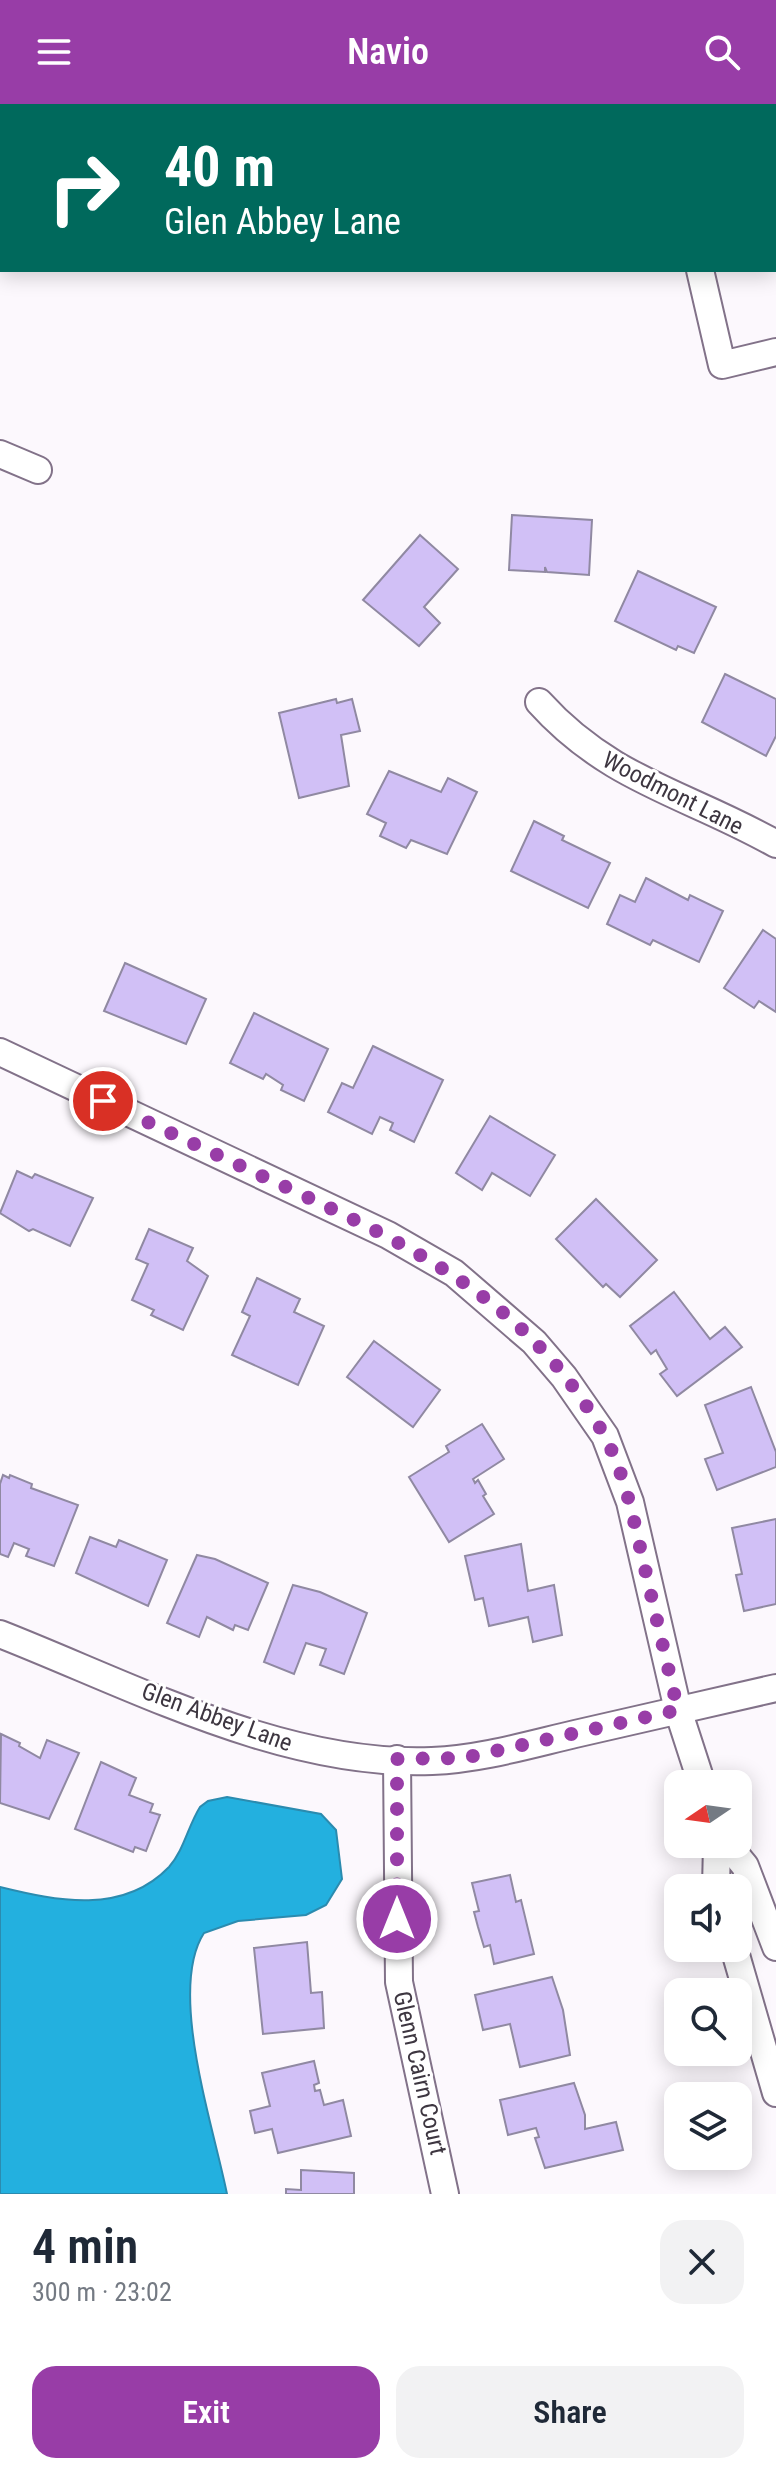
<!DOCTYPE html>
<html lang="en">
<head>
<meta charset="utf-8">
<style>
	:root { --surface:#fff; --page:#f2f2f3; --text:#1f2937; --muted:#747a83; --accent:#983da7 }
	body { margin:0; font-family:"Roboto Condensed",sans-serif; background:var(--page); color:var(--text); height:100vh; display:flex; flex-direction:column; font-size:30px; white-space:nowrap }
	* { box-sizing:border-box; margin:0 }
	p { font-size:26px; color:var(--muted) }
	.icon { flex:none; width:44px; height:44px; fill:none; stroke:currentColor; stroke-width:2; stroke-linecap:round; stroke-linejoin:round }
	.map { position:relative; height:2090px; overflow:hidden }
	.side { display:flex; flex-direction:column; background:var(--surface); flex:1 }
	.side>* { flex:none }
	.banner { position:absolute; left:0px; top:0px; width:776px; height:168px; box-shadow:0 4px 20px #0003; background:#00695c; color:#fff; overflow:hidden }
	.needle { width:52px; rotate:257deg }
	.fabs { position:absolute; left:664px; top:1666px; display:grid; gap:16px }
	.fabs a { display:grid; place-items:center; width:88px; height:88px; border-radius:16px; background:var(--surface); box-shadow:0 4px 20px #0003; font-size:40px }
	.pin { position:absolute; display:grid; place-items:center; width:68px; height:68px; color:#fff; margin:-34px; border:4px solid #fff; border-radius:50%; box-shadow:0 2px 8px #0007 }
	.me { position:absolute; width:88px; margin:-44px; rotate:0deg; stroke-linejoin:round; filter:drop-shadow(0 0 6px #0008) }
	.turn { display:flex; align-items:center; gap:28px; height:168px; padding:0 32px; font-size:36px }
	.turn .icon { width:104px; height:104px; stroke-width:2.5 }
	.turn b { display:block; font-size:56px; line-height:68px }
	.round { display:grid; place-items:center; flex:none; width:84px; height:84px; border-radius:24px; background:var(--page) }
	.summary { display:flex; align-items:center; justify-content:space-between; height:136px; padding:0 32px }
	h1 { font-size:48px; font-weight:600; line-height:60px }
	.primary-button { display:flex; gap:16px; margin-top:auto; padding:16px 32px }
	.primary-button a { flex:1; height:92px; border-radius:24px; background:var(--accent); color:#fff; font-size:32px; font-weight:600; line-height:92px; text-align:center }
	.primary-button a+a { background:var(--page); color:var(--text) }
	header { display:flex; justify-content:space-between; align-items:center; height:104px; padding:0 32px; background:var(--accent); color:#fff; font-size:36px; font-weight:600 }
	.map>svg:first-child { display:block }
	.water { fill:#23b0df; stroke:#2b8baf; stroke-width:2 }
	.building { fill:#d1c0f6; stroke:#9089a2; stroke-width:2 }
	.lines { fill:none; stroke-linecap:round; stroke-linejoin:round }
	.minor-casing { stroke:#827289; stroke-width:30 }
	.minor { stroke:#fff; stroke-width:26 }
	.route { stroke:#983da7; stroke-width:14; stroke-dasharray:0 25.2 }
	.labels { text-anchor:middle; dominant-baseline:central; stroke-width:6; stroke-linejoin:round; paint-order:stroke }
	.street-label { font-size:24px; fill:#3d3640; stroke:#fff }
</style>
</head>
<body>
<header><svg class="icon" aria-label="menu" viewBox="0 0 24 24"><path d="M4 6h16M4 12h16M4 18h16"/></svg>Navio<svg class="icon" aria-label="search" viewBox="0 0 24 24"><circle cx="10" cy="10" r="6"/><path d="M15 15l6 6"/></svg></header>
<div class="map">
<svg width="776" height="2090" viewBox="0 0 776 2090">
	<rect width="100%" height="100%" fill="#fcf8fd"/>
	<path class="water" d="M227 1693 321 1710 336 1726 342 1775 326 1801 306 1811 238 1817 204 1829C167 1886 214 2024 227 2090H0V1783C57 1797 123 1811 169 1763 184 1746 188 1722 200 1703L208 1697Z"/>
	<g class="building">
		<polygon points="512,411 592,416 589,471 547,468 545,463 545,468 509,466"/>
		<polygon points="420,431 458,465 424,503 440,519 419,542 363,496"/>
		<polygon points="638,467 716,503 694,549 678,542 676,546 615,517"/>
		<polygon points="725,570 776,595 776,632 766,652 702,618"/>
		<polygon points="336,595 337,599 352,595 360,627 341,631 349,682 299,694 279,609"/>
		<polygon points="389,667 441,688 448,674 477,688 447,750 411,736 406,744 380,732 386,719 367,710"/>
		<polygon points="534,717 564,732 562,736 610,759 588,804 511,767"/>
		<polygon points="646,774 688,796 690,791 723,807 699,858 653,836 650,841 607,820 620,791 635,798"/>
		<polygon points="763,826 776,835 776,908 759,897 754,904 724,884"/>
		<polygon points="125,859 206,895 186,940 104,907"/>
		<polygon points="254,909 328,945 304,997 281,986 283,981 266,970 263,975 230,959"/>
		<polygon points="373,942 443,976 414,1038 390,1026 393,1019 380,1013 372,1030 328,1008 342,979 353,984"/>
		<polygon points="490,1012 555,1051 530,1092 492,1069 482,1086 456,1069"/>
		<polygon points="17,1067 32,1074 35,1070 93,1094 70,1142 33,1125 29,1127 0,1109"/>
		<polygon points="596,1095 657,1156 620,1193 606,1180 603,1183 556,1135"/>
		<polygon points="149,1125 193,1144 187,1157 208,1172 183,1226 151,1211 154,1206 132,1196 148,1160 136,1155"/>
		<polygon points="257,1174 300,1195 294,1208 324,1222 298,1281 232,1251 250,1212 242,1208"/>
		<polygon points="674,1188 710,1235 725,1223 742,1243 677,1292 660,1270 667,1265 658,1250 656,1246 651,1250 630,1222"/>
		<polygon points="374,1237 440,1286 413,1323 347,1273"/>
		<polygon points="751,1283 776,1348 776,1363 717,1386 705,1355 723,1349 705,1301"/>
		<polygon points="482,1320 504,1355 473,1375 475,1379 478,1376 486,1390 483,1392 494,1410 449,1438 409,1373 449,1348 446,1342"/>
		<polygon points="3,1371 9,1374 10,1371 32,1380 31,1384 78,1401 54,1462 26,1452 29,1445 14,1439 8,1453 0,1450 0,1380"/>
		<polygon points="776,1415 776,1500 744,1507 736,1471 742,1470 732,1424"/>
		<polygon points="90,1433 116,1443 119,1436 167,1456 148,1502 76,1469"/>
		<polygon points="521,1440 528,1487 554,1481 562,1531 533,1538 528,1513 489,1522 483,1494 475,1496 465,1452"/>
		<polygon points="197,1451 215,1455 268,1479 248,1526 235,1521 233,1526 207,1513 199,1533 167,1519"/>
		<polygon points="293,1481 320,1488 367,1509 344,1570 320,1561 326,1545 306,1539 294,1570 264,1558"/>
		<polygon points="1,1630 20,1639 19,1642 40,1654 47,1636 79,1649 49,1715 0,1699"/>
		<polygon points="101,1658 136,1674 129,1691 153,1700 150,1708 160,1711 146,1747 135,1743 133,1748 75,1725"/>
		<polygon points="510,1771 516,1798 521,1796 534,1850 494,1860 490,1841 484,1843 478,1823 474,1808 479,1807 472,1779"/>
		<polygon points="307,1838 311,1889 322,1888 324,1924 263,1930 254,1844"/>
		<polygon points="552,1873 563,1906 570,1951 520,1963 510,1920 483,1926 475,1891"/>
		<polygon points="314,1957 319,1979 314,1981 315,1987 320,1986 324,2001 343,1996 351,2032 278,2049 272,2025 255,2029 250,2007 270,2002 262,1969"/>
		<polygon points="574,1979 585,2011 585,2025 616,2018 623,2046 545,2064 535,2034 539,2033 536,2024 508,2031 500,1996"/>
		<polygon points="301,2066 354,2069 354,2090 286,2090 286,2085 301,2086"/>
	</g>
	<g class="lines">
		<defs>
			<g id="minor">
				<polyline points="622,0 623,2"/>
				<polyline points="700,166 722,261 776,248"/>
				<polyline points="0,350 38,366"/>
				<path d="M539 598C610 677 688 690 776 740"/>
				<polyline points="0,948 388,1131 454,1169 534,1238 564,1273 605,1332 630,1398 678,1606 702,1680"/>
				<path d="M0 1530C135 1583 284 1663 432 1657 481 1655 528 1641 575 1630 642 1615 709 1599 776 1584"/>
				<polyline points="397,1655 399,1878 445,2090"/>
				<polyline points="727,1740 745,1762 776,1843"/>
				<polyline points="716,1784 717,1740"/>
				<polyline points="734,1844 776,1989"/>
			</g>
		</defs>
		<use href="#minor" class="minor-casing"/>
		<use href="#minor" class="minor"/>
	</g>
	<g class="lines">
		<path class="route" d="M103 997C165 1026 227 1056 290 1085 419 1146 531 1200 604 1331 624 1368 633 1412 642 1452 654 1504 666 1555 678 1606L464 1654 397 1655V1815"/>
	</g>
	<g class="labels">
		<g class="street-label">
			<text transform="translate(673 689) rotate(27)">Woodmont Lane</text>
			<text transform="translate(217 1613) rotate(20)">Glen Abbey Lane</text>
			<text transform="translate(420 1969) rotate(77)">Glenn Cairn Court</text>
		</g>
	</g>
</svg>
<div class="fabs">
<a><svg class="needle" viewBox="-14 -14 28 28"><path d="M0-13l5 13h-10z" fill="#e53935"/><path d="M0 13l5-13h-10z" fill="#747a83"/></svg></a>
<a><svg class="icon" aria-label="sound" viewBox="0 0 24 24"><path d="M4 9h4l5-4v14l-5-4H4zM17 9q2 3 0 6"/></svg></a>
<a><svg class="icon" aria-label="search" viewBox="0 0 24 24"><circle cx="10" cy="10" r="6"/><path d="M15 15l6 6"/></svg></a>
<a><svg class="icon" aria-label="layers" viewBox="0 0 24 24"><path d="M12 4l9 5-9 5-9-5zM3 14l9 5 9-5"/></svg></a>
</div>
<div class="pin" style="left:103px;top:997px;background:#d93025"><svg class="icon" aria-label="arrive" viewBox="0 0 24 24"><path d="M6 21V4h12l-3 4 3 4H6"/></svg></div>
<svg class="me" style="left:397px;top:1815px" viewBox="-20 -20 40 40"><circle r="17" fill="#983da7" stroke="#fff" stroke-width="3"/><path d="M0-11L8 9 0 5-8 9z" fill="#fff"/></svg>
<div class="banner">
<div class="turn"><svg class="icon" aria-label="right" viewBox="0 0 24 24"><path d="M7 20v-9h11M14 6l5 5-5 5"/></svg><div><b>40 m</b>Glen Abbey Lane</div></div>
</div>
</div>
<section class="side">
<div class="summary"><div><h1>4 min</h1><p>300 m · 23:02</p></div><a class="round"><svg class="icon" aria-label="close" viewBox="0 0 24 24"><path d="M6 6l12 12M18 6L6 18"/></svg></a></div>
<div class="primary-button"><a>Exit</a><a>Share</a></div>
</section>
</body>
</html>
